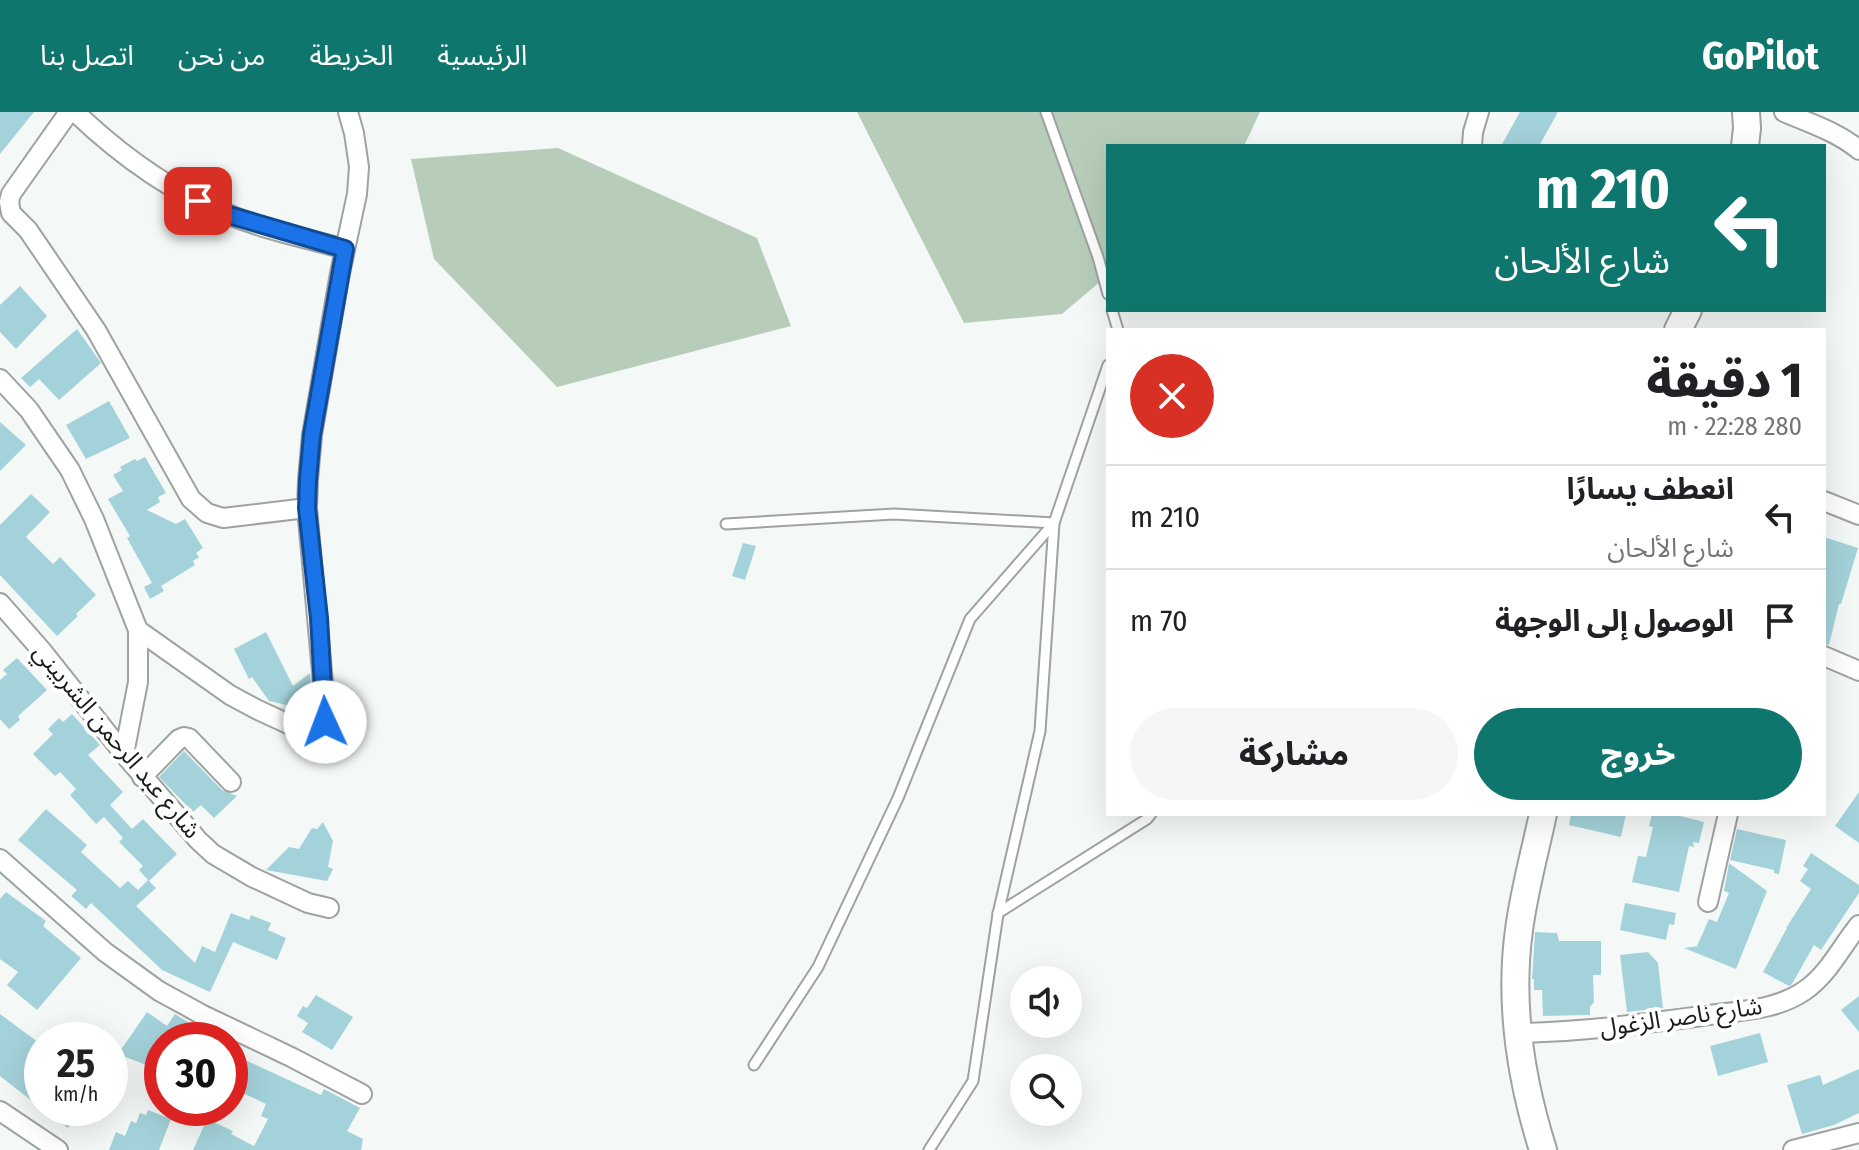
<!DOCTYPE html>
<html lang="ar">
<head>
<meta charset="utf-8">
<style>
	:root { --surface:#fff; --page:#f6f6f6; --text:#202124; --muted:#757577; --line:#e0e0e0; --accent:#0f766e }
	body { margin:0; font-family:"Fira Sans Condensed","Noto Sans Arabic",sans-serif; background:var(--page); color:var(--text); direction:rtl; height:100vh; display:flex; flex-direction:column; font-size:30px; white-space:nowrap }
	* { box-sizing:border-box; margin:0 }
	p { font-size:26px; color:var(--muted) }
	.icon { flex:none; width:44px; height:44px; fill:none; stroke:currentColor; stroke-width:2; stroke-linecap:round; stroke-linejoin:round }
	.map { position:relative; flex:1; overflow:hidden; direction:ltr }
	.side { position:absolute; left:1106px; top:216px; width:720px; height:488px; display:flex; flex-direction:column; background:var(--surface); border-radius:0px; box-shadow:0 8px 32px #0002; direction:rtl }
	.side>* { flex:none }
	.hud { position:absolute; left:1106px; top:32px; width:720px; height:168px; border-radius:0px; box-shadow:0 8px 32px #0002; direction:rtl; background:#0f766e; color:#fff; overflow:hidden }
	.tools { position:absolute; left:1010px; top:854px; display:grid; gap:16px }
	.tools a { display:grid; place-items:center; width:72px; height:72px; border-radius:50%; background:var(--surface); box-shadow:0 8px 32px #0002; font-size:40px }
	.speed { position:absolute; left:24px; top:910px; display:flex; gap:16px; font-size:40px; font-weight:700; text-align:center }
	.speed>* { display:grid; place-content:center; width:104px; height:104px; border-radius:50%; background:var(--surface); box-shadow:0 8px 32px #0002; line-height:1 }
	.speed small { font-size:20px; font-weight:400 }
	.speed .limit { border:12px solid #d22; background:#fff; color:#111 }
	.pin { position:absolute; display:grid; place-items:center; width:68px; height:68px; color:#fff; margin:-34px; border-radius:16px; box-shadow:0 4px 12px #0006 }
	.me { position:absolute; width:88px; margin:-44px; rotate:358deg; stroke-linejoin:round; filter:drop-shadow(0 0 6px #0008) }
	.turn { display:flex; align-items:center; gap:28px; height:168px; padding:0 24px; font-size:36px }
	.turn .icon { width:104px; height:104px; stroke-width:2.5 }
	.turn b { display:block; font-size:56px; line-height:68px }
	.round { display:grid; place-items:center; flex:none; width:84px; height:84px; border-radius:42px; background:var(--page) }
	.headline { display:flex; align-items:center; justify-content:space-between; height:136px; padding:0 24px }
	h1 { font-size:48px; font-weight:800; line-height:60px }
	.button { display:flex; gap:16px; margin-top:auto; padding:16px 24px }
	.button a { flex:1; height:92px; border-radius:48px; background:var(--accent); color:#fff; font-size:32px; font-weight:800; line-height:92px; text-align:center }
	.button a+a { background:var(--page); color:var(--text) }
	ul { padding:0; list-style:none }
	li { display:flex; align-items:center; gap:24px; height:104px; padding:0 24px; border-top:2px solid var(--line) }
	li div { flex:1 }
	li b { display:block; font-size:30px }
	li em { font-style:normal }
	header { display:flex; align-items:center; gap:48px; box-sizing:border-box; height:112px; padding:0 40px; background:var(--accent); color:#fff }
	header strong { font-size:38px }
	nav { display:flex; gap:44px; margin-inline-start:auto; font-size:28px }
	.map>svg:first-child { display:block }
	.green { fill:#b7cdb9 }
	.building { fill:#a4d2da }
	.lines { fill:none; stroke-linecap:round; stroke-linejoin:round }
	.lane-casing { stroke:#9ea2a1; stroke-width:13 }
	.street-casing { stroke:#9ea2a1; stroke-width:22 }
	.secondary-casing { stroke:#9ea2a1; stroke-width:30 }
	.lane { stroke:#fff; stroke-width:9 }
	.street { stroke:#fff; stroke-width:18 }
	.secondary { stroke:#fff; stroke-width:26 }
	.route-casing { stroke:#114b97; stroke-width:20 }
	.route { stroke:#1a73e8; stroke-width:14 }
	.labels { text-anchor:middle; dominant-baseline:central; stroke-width:8; stroke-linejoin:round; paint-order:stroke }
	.street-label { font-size:24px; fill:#1a1b1b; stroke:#fff }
</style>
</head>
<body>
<header>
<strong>GoPilot</strong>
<nav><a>الرئيسية</a><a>الخريطة</a><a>من نحن</a><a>اتصل بنا</a></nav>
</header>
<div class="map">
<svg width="1859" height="1038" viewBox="0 0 1859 1038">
	<rect width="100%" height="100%" fill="#f4f9f8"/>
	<g class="green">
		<polygon points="857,0 1260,0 1244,34 1108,34 1108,163 1062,202 964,211"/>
		<polygon points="558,36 757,126 791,214 557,275 434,147 411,47"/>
	</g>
	<g class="building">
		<polygon points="0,0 34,0 0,42"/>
		<polygon points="1520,0 1558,0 1539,34 1501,34"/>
		<polygon points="20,174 47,204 16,237 0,220 0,193"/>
		<polygon points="77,217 101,251 59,288 39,267 30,275 21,266"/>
		<polygon points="109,289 130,326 86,347 66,313"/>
		<polygon points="0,310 26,333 0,359"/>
		<polygon points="145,345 166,381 158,385 160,390 147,398 176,412 185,407 203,436 196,441 199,445 193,449 195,453 161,474 164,479 150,487 144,475 152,471 127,426 130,424 108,387 123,379 113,363 122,358 120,355 135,347 137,349"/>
		<polygon points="31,382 50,400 26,425 53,452 60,445 96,483 76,502 78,504 57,524 0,463 0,413"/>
		<polygon points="1824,425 1858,436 1841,492 1839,492 1829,533 1824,532"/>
		<polygon points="743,431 756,434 745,468 732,464"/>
		<polygon points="266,520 293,574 310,561 313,596 308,598 269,589 252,565 249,567 234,537"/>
		<polygon points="17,546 47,578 18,604 20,608 9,617 0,607 0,568 7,562 3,558"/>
		<polygon points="72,602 100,633 88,643 123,680 110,693 132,717 143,707 177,742 149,769 156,776 136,794 195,851 202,834 215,840 231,801 249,808 251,803 271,811 268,818 286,826 277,848 233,830 210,880 162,858 91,791 86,797 71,784 77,778 18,728 46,697 87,733 81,740 120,776 128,769 138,778 148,768 139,758 143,754 119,730 123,726 104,705 96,712 70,683 76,677 60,660 55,664 33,642 53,622 48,617 59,606 63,610"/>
		<polygon points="184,639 222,678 237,684 214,706 201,693 193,700 159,665"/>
		<polygon points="1859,680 1859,731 1835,714"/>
		<polygon points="1571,702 1626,702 1621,725 1569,713"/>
		<polygon points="1652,702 1672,702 1704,710 1699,731 1693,730 1694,735 1689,734 1679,780 1632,770 1638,744 1646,745 1653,715 1649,714"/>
		<polygon points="323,710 333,729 328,755 333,757 327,769 266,758 289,735 299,737 312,716 317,717"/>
		<polygon points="1737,717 1786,728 1779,762 1774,761 1774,758 1730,748"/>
		<polygon points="1811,741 1859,773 1859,781 1821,838 1814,833 1792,872 1789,874 1763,860 1787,816 1786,816 1811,777 1800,769 1808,757 1803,754"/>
		<polygon points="1729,751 1767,779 1736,857 1684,836 1699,834 1697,834 1709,807 1717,810 1729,781 1724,779"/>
		<polygon points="6,780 46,809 43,814 81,846 37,898 7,873 18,860 0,847 0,787"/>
		<polygon points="1625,791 1676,801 1674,813 1669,812 1666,828 1620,818"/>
		<polygon points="1535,820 1557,821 1559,829 1601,829 1601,863 1593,863 1594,890 1590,895 1590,903 1543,904 1542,878 1534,878 1534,867 1532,867"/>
		<polygon points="1648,840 1658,851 1663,896 1627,900 1620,843"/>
		<polygon points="316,883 353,905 332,938 302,920 308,911 297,904 303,894 307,896"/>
		<polygon points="1859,884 1859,920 1841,898"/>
		<polygon points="147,900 167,914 175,902 194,914 186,927 178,922 174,928 162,928 162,944 154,956 118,942"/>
		<polygon points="0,902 42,933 42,996 82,996 68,1016 41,996 0,964"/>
		<polygon points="1760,921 1768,950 1718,964 1710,934"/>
		<polygon points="230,941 321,983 324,977 360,996 347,1019 363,1027 361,1038 193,1038 207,1007 233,1019 231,1022 254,1034 268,1007 261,1004 266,992 230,975"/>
		<polygon points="1859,957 1859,1001 1834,1013 1802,1022 1787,973 1820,963 1823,973"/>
		<polygon points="148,998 171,1007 159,1038 109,1038 116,1020 125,1024 131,1009 136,1011 140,1001 146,1003"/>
	</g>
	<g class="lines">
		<defs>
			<g id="lane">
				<polyline points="1046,0 1098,145 1108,182"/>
				<polyline points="1112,198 1118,218"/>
				<polyline points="726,412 894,402 1054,411"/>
				<polyline points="998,801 1147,707 1151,702"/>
				<polyline points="754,953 818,855 898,686 970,507 1054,411"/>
				<polyline points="929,1038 973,969 998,802 1040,619 1054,411 1108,253"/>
			</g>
			<g id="street">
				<polyline points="69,0 11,82 9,90 11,101 28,118 96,218 191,387 207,401 223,406 307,396"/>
				<path d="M75 0C119 42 171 80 227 102 265 118 306 126 345 137"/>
				<path d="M1784 0C1809 11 1838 20 1859 38"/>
				<polyline points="1472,34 1473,20 1479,0"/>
				<polyline points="0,267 29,298 70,358 94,407 138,518 138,570 124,642"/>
				<polyline points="1824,389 1859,403"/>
				<polyline points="0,491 43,540 124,642 198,728 213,742 252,765 308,791 329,796"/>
				<polyline points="138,518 230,583 258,598 297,616 310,619 323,615 325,610 325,593 307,396 308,368 312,323 340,161 357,82 359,55 354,21 348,0"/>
				<polyline points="1824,544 1859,559"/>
				<polyline points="142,665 179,627 184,625 189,626 231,670"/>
				<polyline points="0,747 105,840 159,879 201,902 291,945 362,982"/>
				<polyline points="1708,790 1728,702"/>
				<path d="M1518 921C1580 920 1641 912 1702 904 1736 899 1775 899 1804 879 1828 863 1841 835 1859 813"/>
				<polyline points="0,999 58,1038"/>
				<polyline points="1793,1038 1859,1021"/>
			</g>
			<g id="secondary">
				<polyline points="1745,34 1747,16 1746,0"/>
				<polyline points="1678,218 1688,198"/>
				<path d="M1543 702C1535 740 1524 779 1519 818 1509 891 1521 968 1543 1038"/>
			</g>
		</defs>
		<use href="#lane" class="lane-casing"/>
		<use href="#street" class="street-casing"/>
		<use href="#secondary" class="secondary-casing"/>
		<use href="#lane" class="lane"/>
		<use href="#street" class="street"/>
		<use href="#secondary" class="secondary"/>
	</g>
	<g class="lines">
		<defs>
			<polyline id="route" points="198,89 229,103 345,137 312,323 308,368 307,396 319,506 325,610"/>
		</defs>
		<use href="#route" class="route-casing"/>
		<use href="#route" class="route"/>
	</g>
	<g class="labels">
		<g class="street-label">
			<text transform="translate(117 629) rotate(50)">شارع عبد الرحمن الشربيني</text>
			<text transform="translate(1681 905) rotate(-8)">شارع ناصر الزغول</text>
		</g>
	</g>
</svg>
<div class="tools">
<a><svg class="icon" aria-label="sound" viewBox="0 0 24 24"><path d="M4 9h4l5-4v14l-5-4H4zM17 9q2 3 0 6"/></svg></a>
<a><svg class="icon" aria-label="search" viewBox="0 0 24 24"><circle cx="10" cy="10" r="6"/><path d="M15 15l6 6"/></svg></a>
</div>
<div class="speed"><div>25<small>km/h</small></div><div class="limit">30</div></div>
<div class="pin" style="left:198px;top:89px;background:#d93025"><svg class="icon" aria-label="arrive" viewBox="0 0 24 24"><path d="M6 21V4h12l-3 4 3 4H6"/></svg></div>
<svg class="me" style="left:325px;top:610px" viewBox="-20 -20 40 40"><circle r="19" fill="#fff"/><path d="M0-13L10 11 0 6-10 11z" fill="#1a73e8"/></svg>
<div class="hud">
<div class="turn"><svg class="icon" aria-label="left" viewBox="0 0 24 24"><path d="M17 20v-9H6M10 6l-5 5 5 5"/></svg><div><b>210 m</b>شارع الألحان</div></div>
</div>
<section class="side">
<div class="headline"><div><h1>1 دقيقة</h1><p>280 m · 22:28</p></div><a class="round" style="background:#d93025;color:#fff"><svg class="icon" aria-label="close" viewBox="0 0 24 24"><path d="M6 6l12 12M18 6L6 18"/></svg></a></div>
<ul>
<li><svg class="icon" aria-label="left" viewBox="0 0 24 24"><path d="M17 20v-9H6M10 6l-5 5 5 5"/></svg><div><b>انعطف يسارًا</b><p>شارع الألحان</p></div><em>210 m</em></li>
<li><svg class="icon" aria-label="arrive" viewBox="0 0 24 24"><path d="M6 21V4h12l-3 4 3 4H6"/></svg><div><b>الوصول إلى الوجهة</b></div><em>70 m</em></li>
</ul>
<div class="button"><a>خروج</a><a>مشاركة</a></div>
</section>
</div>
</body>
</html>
